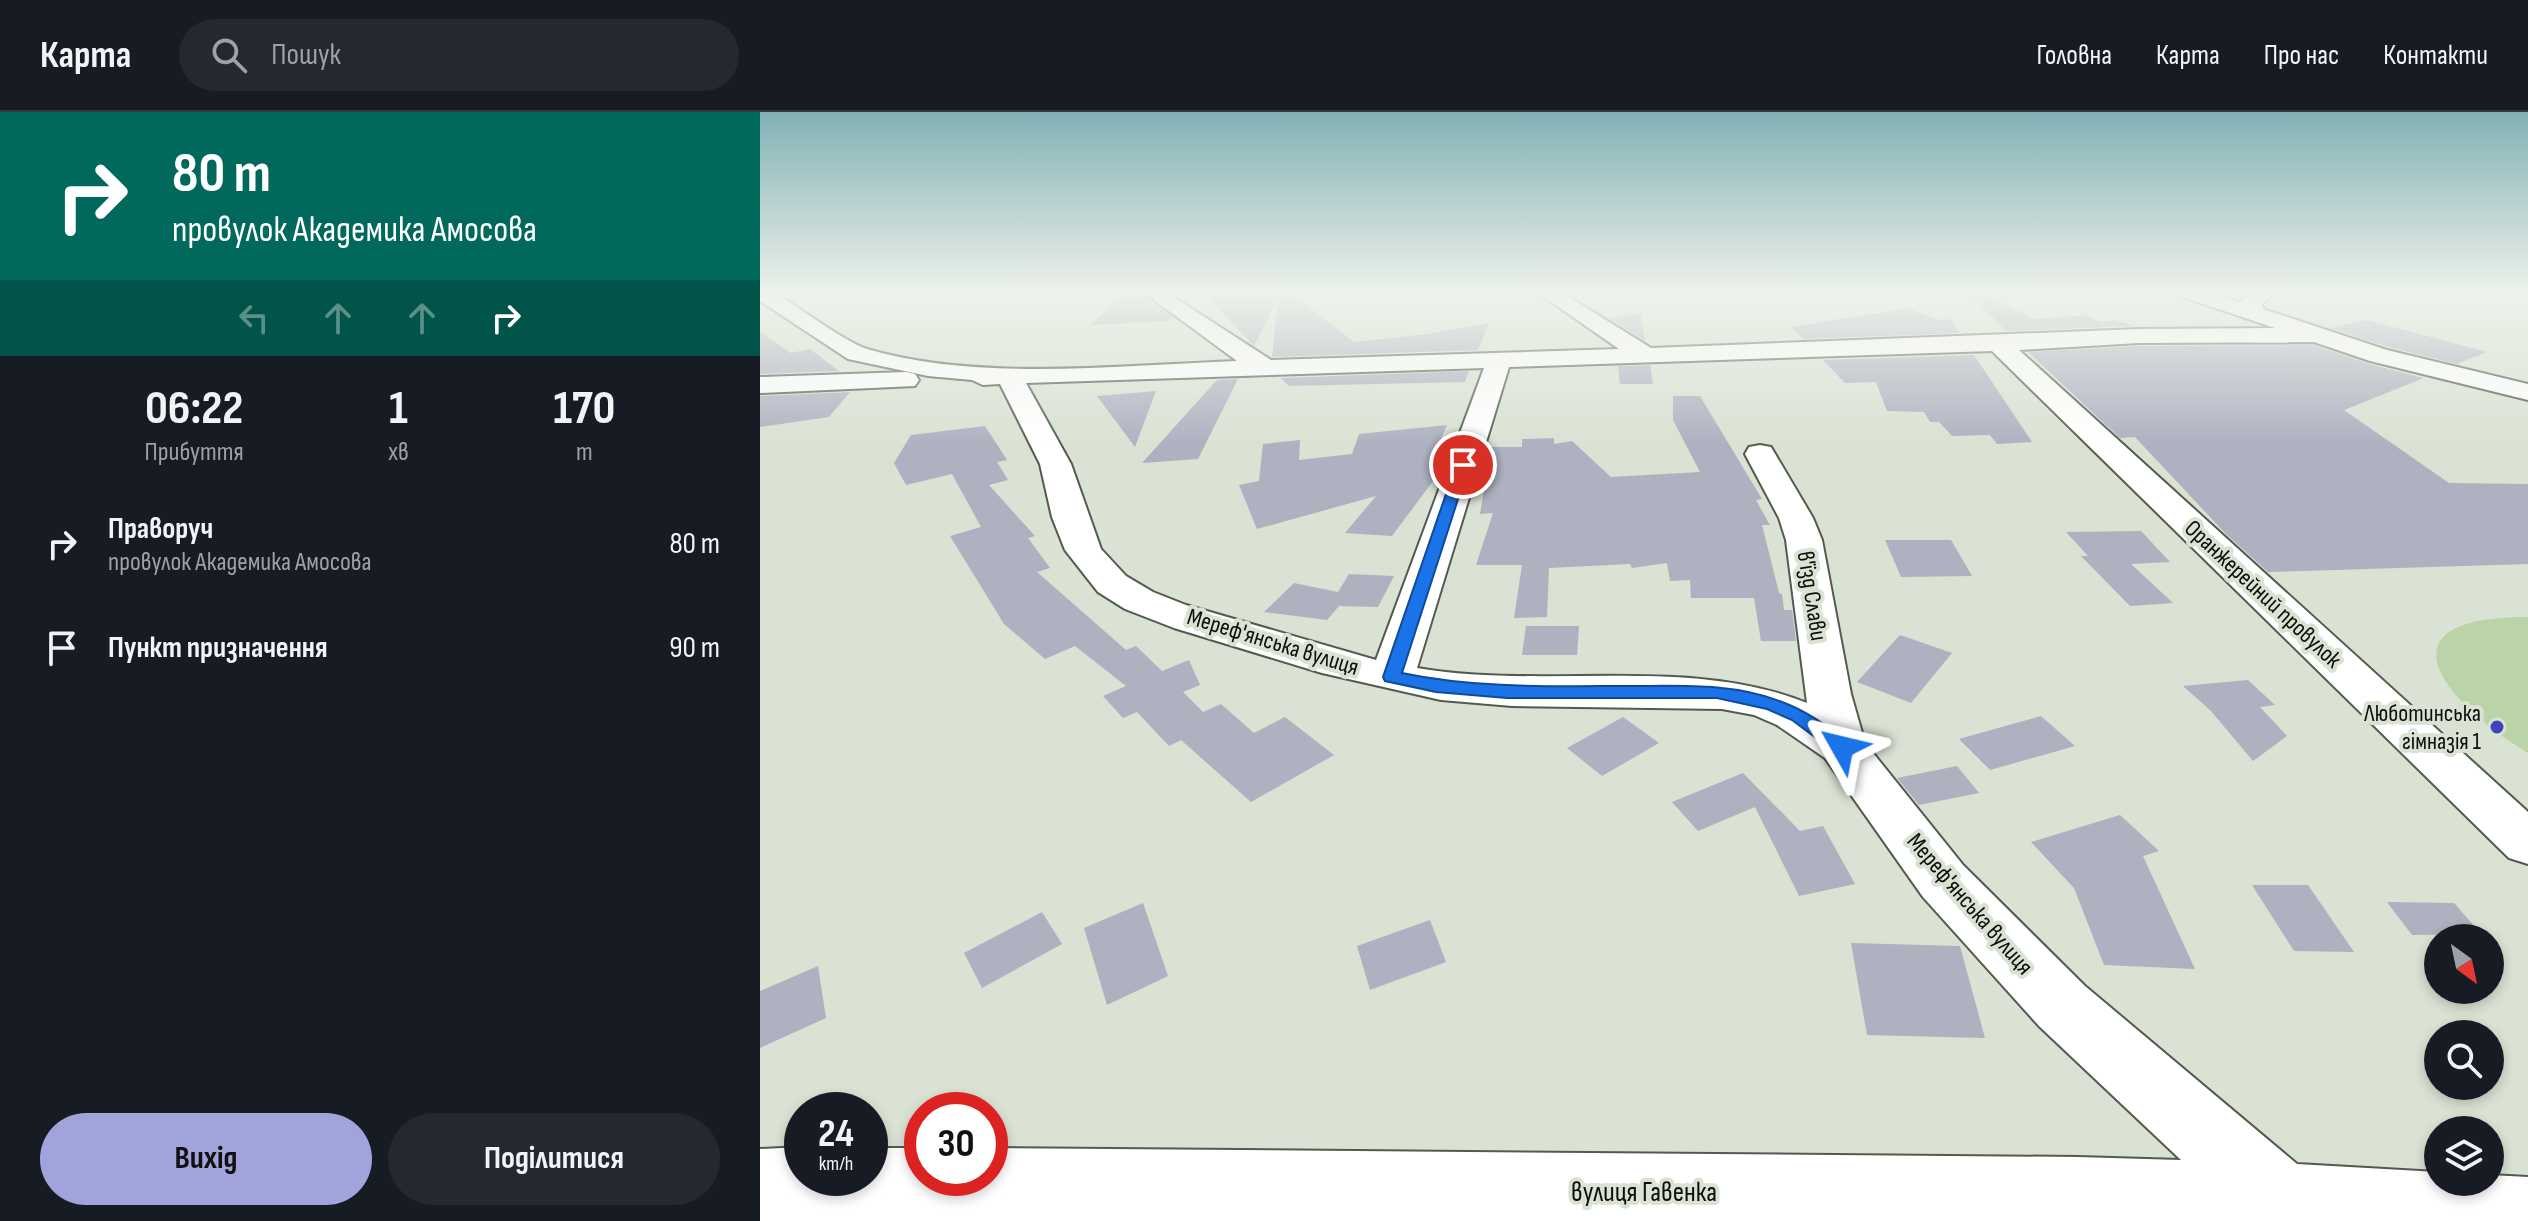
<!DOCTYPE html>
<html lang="uk">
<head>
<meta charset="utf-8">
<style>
	:root { --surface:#171b24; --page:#242831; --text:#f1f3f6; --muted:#9ea1a6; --line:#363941; --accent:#a0a4db }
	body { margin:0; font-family:"Sofia Sans Condensed",sans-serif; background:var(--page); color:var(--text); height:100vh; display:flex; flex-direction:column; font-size:30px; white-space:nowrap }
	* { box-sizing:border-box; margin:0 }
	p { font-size:26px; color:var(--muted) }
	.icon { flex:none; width:44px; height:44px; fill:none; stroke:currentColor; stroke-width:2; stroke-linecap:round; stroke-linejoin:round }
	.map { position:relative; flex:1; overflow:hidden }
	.drawer { display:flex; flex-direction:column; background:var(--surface); width:760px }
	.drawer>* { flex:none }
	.hud { background:#00695c; color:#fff; overflow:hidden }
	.needle { width:52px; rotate:147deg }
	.controls { position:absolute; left:1664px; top:812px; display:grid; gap:16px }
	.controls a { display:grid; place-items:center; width:80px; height:80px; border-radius:50%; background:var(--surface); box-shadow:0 4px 12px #0003; font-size:40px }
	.speed { position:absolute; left:24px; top:980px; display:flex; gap:16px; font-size:40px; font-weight:700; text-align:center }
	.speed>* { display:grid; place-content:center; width:104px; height:104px; border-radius:50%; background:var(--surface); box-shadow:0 4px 12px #0003; line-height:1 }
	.speed small { font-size:20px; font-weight:400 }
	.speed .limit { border:12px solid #d22; background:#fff; color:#111 }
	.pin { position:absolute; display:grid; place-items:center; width:68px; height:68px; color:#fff; margin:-34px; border:4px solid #fff; border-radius:50%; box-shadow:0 2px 8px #0007 }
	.me { position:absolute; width:88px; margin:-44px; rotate:307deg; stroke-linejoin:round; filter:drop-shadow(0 0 6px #0008) }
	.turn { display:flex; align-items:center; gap:28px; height:168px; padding:0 40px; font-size:36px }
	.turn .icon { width:104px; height:104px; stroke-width:2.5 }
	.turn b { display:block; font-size:56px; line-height:68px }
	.lanes { display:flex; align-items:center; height:76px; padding:0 40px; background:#0003; justify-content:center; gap:40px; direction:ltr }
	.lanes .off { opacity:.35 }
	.eta { display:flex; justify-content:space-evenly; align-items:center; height:136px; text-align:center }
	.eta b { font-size:48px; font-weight:700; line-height:56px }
	.action { display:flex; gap:16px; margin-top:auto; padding:16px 40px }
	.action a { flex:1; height:92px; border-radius:48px; background:var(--accent); color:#111; font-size:32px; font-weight:700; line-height:92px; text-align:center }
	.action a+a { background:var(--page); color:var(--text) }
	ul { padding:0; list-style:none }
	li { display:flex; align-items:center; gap:24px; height:104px; padding:0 40px }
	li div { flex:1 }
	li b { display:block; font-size:30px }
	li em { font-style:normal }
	header { display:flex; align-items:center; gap:48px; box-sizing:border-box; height:112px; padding:0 40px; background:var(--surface); border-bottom:2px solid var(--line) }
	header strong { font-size:38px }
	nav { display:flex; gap:44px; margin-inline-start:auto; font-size:28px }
	.search { width:560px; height:72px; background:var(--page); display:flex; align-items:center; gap:20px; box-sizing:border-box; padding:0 28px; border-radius:44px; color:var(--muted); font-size:30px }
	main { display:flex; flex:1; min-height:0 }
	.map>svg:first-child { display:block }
	.green { fill:#bad4a7 }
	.building { fill:#adb1c0 }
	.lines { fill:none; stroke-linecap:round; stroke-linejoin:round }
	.minor-casing { stroke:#535a4e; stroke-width:4 }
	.minor { fill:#fff; fill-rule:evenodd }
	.route { fill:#1a73e8; stroke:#114b97; stroke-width:2 }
	.poi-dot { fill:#3e44b9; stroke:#d9e2d3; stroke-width:3 }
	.labels { text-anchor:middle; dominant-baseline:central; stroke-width:8; stroke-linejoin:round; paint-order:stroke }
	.street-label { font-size:24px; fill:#0b0e09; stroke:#d9e2d3 }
	.poi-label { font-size:24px; fill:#0b0e09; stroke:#d9e2d3; text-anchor:end }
	.near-street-label { font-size:28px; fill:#0b0e09; stroke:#d9e2d3 }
</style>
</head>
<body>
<header>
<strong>Карта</strong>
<div class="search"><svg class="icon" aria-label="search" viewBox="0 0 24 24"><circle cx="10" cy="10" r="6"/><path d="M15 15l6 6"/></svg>Пошук</div>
<nav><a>Головна</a><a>Карта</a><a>Про нас</a><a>Контакти</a></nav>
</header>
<main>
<section class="drawer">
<div class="hud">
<div class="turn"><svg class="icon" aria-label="right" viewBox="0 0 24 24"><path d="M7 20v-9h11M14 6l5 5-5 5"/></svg><div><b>80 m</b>провулок Академика Амосова</div></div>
<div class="lanes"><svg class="icon off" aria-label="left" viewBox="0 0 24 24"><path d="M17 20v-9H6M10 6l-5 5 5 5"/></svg><svg class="icon off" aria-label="ahead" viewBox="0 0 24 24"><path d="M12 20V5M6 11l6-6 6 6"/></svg><svg class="icon off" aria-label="ahead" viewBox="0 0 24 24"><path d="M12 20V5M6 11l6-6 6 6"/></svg><svg class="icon" aria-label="right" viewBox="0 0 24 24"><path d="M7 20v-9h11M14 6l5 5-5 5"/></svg></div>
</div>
<div class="eta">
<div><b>06:22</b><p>Прибуття</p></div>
<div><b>1</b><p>хв</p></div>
<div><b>170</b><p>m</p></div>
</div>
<ul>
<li><svg class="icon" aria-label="right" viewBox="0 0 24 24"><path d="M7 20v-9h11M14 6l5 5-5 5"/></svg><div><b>Праворуч</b><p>провулок Академика Амосова</p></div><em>80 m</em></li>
<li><svg class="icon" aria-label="arrive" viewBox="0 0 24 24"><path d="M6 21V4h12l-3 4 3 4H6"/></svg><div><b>Пункт призначення</b></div><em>90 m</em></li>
</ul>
<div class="action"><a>Вихід</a><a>Поділитися</a></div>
</section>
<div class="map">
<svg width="1768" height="1109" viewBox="0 0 1768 1109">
	<rect width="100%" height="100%" fill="#d9e2d3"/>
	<path class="green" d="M1768 505V641C1686 592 1611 505 1768 505Z"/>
	<g class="building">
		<polygon points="364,180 380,180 413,205 408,209 331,213"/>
		<polygon points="443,180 530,180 594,230 668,222 729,211 718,238 512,245 518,186 494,234"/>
		<polygon points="1207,180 1223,180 1274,207 1327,203 1341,210 1355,208 1373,214 1246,219"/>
		<polygon points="1149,196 1179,208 1191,207 1200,221 1043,227 1031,215"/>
		<polygon points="880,201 885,229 852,208 852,206"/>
		<polygon points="1607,208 1727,240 1697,252 1628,235 1570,216"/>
		<polygon points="0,220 31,241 50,237 79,259 0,262"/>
		<polygon points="1554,233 1609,252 1664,266 1584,298 1689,371 1768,372 1768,452 1508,460 1466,422 1375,325 1360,326 1268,240 1379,234"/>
		<polygon points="1214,243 1272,330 1237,332 1230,323 1192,324 1179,310 1170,310 1164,300 1127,299 1116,270 1085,271 1063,248"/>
		<polygon points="890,253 893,272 860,272 858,254"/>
		<polygon points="709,259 705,270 529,274 521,266"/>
		<polygon points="478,267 438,347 382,351 457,268"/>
		<polygon points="396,279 375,335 337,284"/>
		<polygon points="90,280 69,305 0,315 0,284"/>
		<polygon points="913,284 940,284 1002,387 996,388 1010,413 1002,413 1019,481 1022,482 1024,498 1032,498 1036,529 1001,529 994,486 931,486 930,468 910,469 907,451 872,456 870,452 789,456 787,505 754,506 762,453 716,453 733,401 720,402 731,335 762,335 762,327 794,326 794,332 812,329 851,365 940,360 913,308"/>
		<polygon points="687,313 680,329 694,328 685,353 632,424 585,421 616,384 497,417 479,373 499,369 503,332 540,328 539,348 592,342 599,322"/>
		<polygon points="225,314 247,348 237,350 248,368 229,373 275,424 268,426 290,456 277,460 366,538 376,534 402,559 429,548 440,573 423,580 443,600 461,592 494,621 525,605 574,643 491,690 421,628 409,634 377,600 363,606 343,584 366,574 315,534 285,547 244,512 190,424 221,415 192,362 146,373 134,351 151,323"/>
		<polygon points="1381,419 1410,450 1371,452 1413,491 1370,494 1321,444 1328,444 1306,420"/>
		<polygon points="1125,428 1191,428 1212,464 1141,465"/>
		<polygon points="589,462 634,464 618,495 579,494 567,508 504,500 534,471 578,480"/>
		<polygon points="766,514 819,514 817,543 762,543"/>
		<polygon points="1140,523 1192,541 1151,591 1097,570"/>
		<polygon points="1488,568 1515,593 1500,595 1527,624 1493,649 1451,599 1423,574"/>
		<polygon points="1281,604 1315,634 1230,658 1199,627"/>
		<polygon points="863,605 899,631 842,664 807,636"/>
		<polygon points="1197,654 1219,681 1159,693 1137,666"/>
		<polygon points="983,661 1040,719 1063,714 1095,772 1039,784 995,695 938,719 912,690"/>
		<polygon points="1360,703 1399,739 1383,744 1435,857 1344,853 1314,776 1271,730"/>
		<polygon points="1492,773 1548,773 1594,840 1534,839"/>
		<polygon points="1627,790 1694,791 1721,822 1652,823"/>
		<polygon points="383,791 408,864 347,893 324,816"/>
		<polygon points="282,800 302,832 222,876 204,841"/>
		<polygon points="670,808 686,850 610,878 597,834"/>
		<polygon points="1091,831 1200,834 1225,926 1107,923"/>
		<polygon points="58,854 66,906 0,936 0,879"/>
	</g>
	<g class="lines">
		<defs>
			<g id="minor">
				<path d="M0 180H14C37 194 85 230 107 237 219 270 361 253 477 249L383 180H406L511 248 859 237 777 180H801L891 236 1379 217 1515 216 1420 184 1417 180H1447L1480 190 1492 180H1515L1502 192 1503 197 1627 238 1768 272V288L1610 249 1554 230 1379 231 1259 238 1768 700V752L1749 746 1232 239 749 255 657 556C784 578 928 543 1047 591L1026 428 1019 406 985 342 989 335 1000 333 1011 335 1053 406 1062 428 1091 582 1105 631 1203 753 1325 874 1537 1052 1678 1060V1070H1730V1063L1768 1065V1109H0V1037L42 1035V1066H110V1036H162V1066H230V1036L1318 1045 1421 1048 1279 914 1163 785 1065 646 1017 613 994 603 962 597 752 594 681 588 562 561 414 516 365 497 338 480 305 438 292 405 280 352 240 272 223 273 212 268 168 264 88 247 0 189ZM724 256 616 548 426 493 393 480 366 464 341 437 311 352 266 271Z"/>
				<polygon points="146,260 155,262 159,268 155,274 0,281 0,265"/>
			</g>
		</defs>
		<use href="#minor" class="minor-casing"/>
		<use href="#minor" class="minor"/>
	</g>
	<linearGradient id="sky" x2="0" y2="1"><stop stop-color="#81b1b5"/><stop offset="0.54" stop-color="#eef2eb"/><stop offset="1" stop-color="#eef2eb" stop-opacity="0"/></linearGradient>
	<rect width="1768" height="335" fill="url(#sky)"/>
	<path class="route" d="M703 349 709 353 642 561C718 577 795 574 872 574 923 574 974 571 1022 590 1047 599 1068 615 1090 631L1093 635 1090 640H1075L1032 608 1007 597 957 586H747L676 580 625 569 623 565 696 353Z"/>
	<circle class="poi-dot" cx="1737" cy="615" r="8"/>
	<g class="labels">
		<g class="street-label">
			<text transform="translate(1503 482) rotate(43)">Оранжерейний провулок</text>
			<text transform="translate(1052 484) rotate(81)">в'їзд Слави</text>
			<text transform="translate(513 530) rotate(17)">Мереф'янська вулиця</text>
			<text transform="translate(1210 792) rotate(49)">Мереф'янська вулиця</text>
		</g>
		<g class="poi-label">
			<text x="1721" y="601">Люботинська<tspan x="1721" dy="28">гiмназiя 1</tspan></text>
		</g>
		<g class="near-street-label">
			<text x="884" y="1080">вулиця Гавенка</text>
		</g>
	</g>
</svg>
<div class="controls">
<a><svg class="needle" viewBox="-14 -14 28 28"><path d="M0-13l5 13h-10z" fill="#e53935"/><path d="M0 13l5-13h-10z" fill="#9ea1a6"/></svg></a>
<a><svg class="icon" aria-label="search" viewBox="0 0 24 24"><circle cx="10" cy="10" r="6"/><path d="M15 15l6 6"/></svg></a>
<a><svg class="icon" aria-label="layers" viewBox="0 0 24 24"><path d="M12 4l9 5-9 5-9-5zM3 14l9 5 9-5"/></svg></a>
</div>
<div class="speed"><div>24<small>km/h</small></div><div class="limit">30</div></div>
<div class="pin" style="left:703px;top:353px;background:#d93025"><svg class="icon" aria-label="arrive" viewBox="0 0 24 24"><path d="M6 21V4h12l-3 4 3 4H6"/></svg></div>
<svg class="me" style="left:1082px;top:635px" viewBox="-20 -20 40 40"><path d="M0-17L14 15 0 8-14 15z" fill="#1a73e8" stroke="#fff" stroke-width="4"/></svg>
</div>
</main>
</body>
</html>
